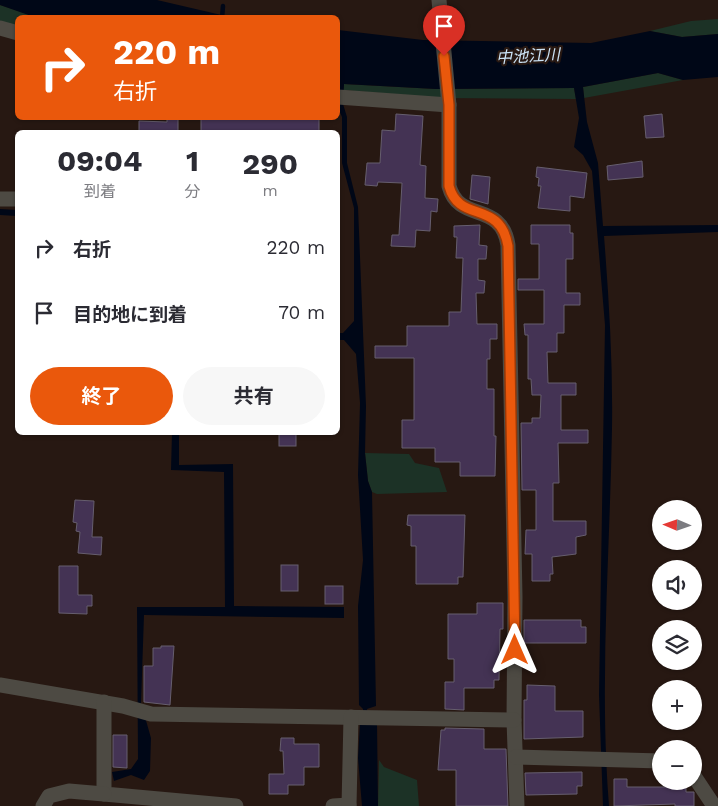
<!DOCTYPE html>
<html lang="ja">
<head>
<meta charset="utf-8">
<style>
	:root { --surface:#fff; --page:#f7f7f7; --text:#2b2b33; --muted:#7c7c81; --accent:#ea580c }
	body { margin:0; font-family:"Work Sans","Noto Sans JP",sans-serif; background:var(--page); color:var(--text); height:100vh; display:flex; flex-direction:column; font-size:19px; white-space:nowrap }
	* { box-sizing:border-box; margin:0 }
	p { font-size:16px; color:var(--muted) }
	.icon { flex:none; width:28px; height:28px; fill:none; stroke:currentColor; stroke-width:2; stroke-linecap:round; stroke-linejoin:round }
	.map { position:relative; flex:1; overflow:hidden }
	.sheet { position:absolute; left:15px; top:130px; width:325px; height:305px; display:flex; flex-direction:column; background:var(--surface); border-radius:8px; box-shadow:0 1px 4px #0004 }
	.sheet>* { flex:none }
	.banner { position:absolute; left:15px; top:15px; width:325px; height:105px; border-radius:8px; box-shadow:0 1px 4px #0004; background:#ea580c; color:#fff; overflow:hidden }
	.needle { width:32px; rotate:272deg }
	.tools { position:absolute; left:652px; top:500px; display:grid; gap:10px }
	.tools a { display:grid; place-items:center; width:50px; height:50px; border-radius:50%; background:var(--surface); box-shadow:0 1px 4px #0004; font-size:25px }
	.pin { position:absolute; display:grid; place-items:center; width:42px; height:42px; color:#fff; margin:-51px -21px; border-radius:50% 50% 50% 0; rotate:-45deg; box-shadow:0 0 5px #0007 }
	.pin .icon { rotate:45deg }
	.me { position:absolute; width:55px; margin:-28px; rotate:0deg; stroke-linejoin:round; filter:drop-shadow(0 0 4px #0008) }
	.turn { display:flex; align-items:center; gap:18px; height:105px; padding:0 15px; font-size:22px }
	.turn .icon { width:65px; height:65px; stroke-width:2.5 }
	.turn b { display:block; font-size:35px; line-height:42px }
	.eta { display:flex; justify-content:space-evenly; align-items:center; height:85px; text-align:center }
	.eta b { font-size:30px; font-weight:700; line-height:35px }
	.action { display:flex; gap:10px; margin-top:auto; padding:10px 15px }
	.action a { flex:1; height:58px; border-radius:30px; background:var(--accent); color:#fff; font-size:20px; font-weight:700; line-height:58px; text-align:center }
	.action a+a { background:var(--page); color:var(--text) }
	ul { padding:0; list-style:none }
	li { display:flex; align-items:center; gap:15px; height:65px; padding:0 15px }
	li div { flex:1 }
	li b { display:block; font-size:19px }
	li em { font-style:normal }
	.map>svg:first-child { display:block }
	.green { fill:#1c3226 }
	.water { fill:#000717 }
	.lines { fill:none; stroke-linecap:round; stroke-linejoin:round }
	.stream { stroke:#000717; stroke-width:4.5 }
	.building { fill:#443354; stroke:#665e6e }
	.minor { stroke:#4d4a43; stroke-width:15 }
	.route-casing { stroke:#983908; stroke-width:12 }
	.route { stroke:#ea580c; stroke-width:9 }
	.labels { text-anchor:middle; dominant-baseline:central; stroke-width:4.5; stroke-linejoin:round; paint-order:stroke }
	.water-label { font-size:16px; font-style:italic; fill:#cce3f6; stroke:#271812 }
</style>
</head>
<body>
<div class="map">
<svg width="718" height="806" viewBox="0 0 718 806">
	<rect width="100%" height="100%" fill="#271812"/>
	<g class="green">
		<polygon points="0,5 37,17 18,18 17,28 0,23"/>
		<polygon points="718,19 718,34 682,37 650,31 691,21"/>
		<polygon points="658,73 683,80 584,98 583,87"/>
		<polygon points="344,84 436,89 574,88 576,99 440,98 343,90"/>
		<polygon points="365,453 409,454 415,463 439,468 447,492 377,494 372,492 368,481"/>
		<polygon points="379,760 384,767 417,780 419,806 378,806"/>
	</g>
	<g class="water">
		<polygon points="0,0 157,0 230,17 37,18 0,5"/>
		<path d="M338 30 423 40 591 43 650 31 682 37 718 34V77L683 80 658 73 583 87 587 122 598 163 603 226 718 225V232L604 236C609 300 613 364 612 428 610 554 599 681 609 806H603L599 695 605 325 592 171 583 155 574 147 579 118 574 88 436 89 344 84 343 104 347 117V163L358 207 366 406 365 453 368 481 372 492 376 706 367 709 369 722H377L378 806H362L358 758 360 723 364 722 363 709 359 705 358 606 363 560 358 475 360 403 356 354 344 340H338V333H343L354 321V208L342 163V117L338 108Z"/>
		<polygon points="0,209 17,210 17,216 0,215"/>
		<polygon points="172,433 179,433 179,465 233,464 234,606 344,607 344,618 144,615 141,703 151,738 150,771 144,780 131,775 114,781 112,772 131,769 138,759 137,607 225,607 224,472 171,470"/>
	</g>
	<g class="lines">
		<polyline class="stream" points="222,18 223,6"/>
	</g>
	<g class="building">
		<polygon points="396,114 423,116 420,165 426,166 425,198 438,199 437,212 431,211 430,231 416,230 415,247 391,246 392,235 399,235 402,183 378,182 377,186 365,185 367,163 380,163 382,130 395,131"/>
		<polygon points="662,114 664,137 646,138 644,116"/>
		<polygon points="167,118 178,118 178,132 139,132 139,121 167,122"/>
		<rect x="201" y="118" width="118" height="14"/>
		<polygon points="642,161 643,177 608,180 607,166"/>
		<polygon points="537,167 587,173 584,198 570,196 570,211 538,208 541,186 538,186 539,178 536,177"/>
		<polygon points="472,175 490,177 488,204 470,199"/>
		<polygon points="480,225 479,245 487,246 486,259 478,259 478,280 485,281 484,293 476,293 477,324 497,324 497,339 490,339 490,359 487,359 487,389 494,389 494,436 496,436 495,476 460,476 460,462 435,462 435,448 402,448 402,420 414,420 414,358 375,358 375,346 407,346 407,326 449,326 449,312 461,312 463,258 456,258 457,237 454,237 454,226"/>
		<polygon points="531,225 570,225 570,233 573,233 573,259 566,259 566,293 580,293 580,305 564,305 564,333 557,333 557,352 547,352 548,383 576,383 576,395 561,395 561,430 588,430 588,443 558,443 559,483 553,483 553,521 586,521 586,535 576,537 576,554 552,557 553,574 550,574 550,581 532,581 532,554 525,554 526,530 536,530 536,490 522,490 521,423 532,423 532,418 540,418 541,395 532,395 531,379 528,379 528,335 525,335 524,324 544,324 544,290 518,290 518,279 539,279 539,244 531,244"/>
		<rect x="279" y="432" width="17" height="14"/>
		<polygon points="75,500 94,501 92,537 102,537 101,555 78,553 80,532 76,531 77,523 73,522"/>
		<polygon points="408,515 465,515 463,577 458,577 458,584 416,584 416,546 411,546 411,526 407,525"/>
		<rect x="281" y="565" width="17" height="26"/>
		<polygon points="59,566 78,566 78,595 92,595 92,606 87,606 87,614 59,613"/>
		<rect x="325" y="586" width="18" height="18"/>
		<polygon points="477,603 503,603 503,629 500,629 499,680 494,680 494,688 464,688 464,710 445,709 445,682 454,682 454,659 448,659 448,614 477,614"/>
		<polygon points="524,620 581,620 581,627 586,627 586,643 524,643"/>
		<polygon points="161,646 174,646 170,705 144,702 144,666 153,666 153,648 161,648"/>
		<polygon points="527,685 555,686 555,711 583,711 583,737 524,739 524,700 527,700"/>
		<polygon points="445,728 484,729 484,749 506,749 508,806 456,806 456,770 438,770 441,730 445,730"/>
		<polygon points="113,735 127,735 127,768 113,767"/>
		<polygon points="281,738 294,738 294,744 319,744 319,767 304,767 304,785 288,785 288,794 269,794 269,774 284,774 283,751 280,751"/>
		<polygon points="582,772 582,786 577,786 577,794 526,795 525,773"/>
		<polygon points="614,779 627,779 627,787 675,787 675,781 686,781 686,792 694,792 694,806 675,806 675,804 614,806"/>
	</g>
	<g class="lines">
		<g class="minor">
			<path d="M439 0 449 105V186C459 224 501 200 508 245L515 597 514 720 517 806"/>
			<polyline points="0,28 18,33"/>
			<polyline points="338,97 449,105"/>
			<polyline points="0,199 18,199"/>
			<polyline points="0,685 123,706 151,714 514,720"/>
			<polyline points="104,702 104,794 236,806"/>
			<polyline points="516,757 661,761"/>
			<polyline points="694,776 714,806"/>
			<polyline points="43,806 49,796 69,791 104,794"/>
			<polyline points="333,806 349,805"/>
			<polyline points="349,806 351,717"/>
		</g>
	</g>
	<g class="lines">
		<defs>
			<path id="route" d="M444 56 449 105V186C459 224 500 199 508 246L515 650"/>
		</defs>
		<use href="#route" class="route-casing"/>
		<use href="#route" class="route"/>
	</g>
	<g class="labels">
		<g class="water-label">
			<text transform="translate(528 56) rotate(-3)">中池江川</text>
		</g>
	</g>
</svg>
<div class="tools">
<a><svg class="needle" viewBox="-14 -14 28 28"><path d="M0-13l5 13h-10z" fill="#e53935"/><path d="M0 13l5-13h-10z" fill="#7c7c81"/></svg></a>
<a><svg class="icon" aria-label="sound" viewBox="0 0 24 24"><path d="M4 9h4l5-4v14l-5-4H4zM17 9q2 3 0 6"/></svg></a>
<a><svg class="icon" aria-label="layers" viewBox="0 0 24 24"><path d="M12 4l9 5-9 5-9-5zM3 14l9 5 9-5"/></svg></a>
<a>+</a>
<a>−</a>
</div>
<div class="pin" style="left:444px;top:56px;background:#d93025"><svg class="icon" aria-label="arrive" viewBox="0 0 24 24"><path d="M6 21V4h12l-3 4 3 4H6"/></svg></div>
<svg class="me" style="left:515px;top:650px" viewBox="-20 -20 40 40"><path d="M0-17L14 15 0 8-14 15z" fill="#ea580c" stroke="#fff" stroke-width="4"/></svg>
<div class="banner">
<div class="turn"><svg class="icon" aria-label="right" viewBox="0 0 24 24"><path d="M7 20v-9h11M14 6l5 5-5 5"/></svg><div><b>220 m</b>右折</div></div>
</div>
<section class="sheet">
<div class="eta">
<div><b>09:04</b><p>到着</p></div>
<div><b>1</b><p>分</p></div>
<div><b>290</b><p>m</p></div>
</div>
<ul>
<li><svg class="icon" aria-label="right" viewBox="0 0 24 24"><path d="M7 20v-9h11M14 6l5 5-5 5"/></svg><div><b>右折</b></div><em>220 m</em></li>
<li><svg class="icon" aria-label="arrive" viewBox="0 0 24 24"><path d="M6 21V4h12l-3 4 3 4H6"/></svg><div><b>目的地に到着</b></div><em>70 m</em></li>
</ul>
<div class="action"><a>終了</a><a>共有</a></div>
</section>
</div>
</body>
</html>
